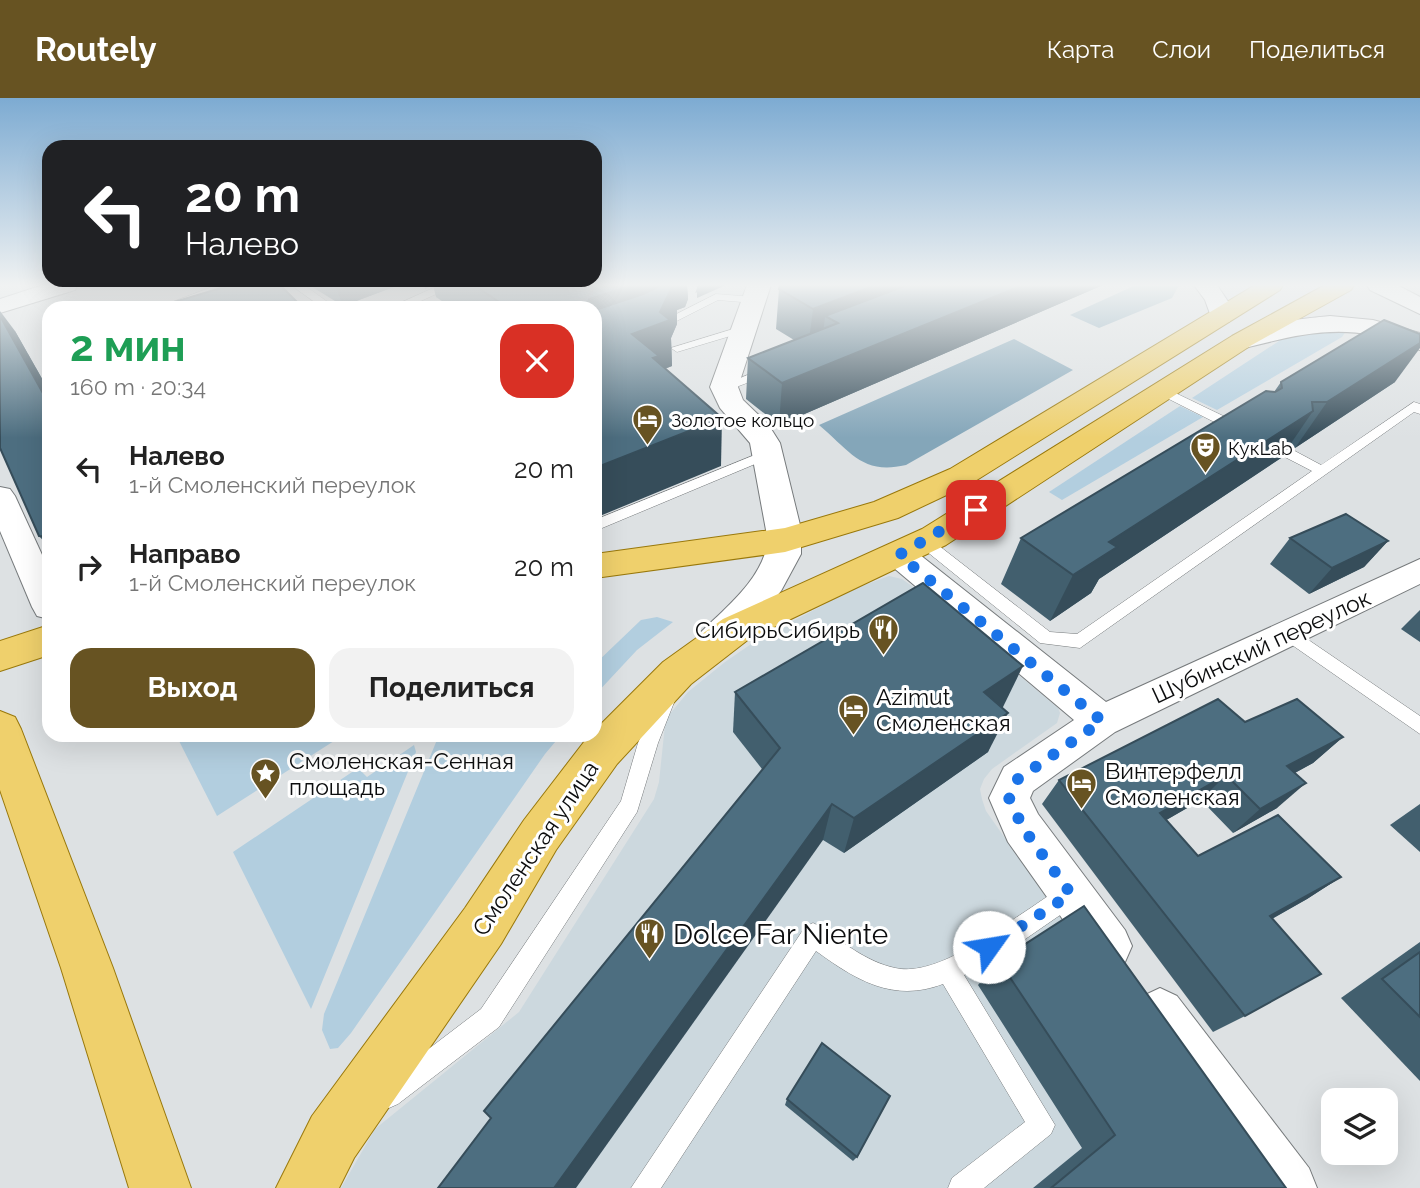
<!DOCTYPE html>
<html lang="ru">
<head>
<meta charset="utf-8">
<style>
	:root { --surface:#fff; --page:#f2f2f2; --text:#222; --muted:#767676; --accent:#675322 }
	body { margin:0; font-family:Raleway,sans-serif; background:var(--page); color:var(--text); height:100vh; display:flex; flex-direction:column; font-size:26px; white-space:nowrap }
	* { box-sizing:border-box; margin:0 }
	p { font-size:23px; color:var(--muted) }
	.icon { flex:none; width:38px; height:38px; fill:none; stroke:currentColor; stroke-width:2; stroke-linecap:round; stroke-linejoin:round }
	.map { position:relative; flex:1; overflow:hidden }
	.sheet { position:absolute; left:42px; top:203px; width:560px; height:441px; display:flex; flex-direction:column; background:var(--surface); border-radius:21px; box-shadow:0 7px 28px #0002 }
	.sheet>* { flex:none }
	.hud { position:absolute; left:42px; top:42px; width:560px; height:147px; border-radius:21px; box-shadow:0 7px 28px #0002; background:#202124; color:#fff; overflow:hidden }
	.tools { position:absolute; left:1321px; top:990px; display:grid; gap:14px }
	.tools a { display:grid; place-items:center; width:77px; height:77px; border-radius:14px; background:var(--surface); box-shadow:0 7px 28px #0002; font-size:35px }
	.pin { position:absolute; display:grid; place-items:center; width:60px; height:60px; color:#fff; margin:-30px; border-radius:14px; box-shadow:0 4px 10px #0006 }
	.me { position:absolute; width:77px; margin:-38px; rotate:58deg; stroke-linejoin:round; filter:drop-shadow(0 0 5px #0008) }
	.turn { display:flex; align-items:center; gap:24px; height:147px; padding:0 28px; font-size:32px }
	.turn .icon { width:91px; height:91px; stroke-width:2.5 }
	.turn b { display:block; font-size:49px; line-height:60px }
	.round { display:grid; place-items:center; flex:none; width:74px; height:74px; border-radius:21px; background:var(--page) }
	.summary { display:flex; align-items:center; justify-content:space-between; height:119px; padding:0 28px }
	h1 { font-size:42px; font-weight:700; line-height:52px; color:#1e9e55 }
	.button { display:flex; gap:14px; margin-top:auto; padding:14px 28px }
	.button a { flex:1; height:80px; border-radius:21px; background:var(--accent); color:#fff; font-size:28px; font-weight:700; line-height:80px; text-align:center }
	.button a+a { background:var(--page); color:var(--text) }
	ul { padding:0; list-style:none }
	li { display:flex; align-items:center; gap:21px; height:98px; padding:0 28px }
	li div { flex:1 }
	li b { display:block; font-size:26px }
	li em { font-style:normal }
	header { display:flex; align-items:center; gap:42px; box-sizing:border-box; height:98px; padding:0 35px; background:var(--accent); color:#fff }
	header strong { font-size:33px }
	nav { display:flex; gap:38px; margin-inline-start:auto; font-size:24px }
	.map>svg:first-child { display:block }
	.built { fill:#ccd8de }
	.green { fill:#b2cedf }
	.forest { fill:#84a6b9 }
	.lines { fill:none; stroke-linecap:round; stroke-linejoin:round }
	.lane-casing { stroke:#767a7c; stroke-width:1 }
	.street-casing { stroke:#767a7c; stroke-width:2 }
	.secondary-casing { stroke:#767a7c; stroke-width:2 }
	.primary-casing { stroke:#99780b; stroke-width:2 }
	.lane { fill:#fff; fill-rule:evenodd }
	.street { fill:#fff; fill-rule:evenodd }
	.secondary { fill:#fff; fill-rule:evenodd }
	.primary { fill:#efd06c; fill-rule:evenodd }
	.wall { fill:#425f6e }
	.shaded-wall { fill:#364d5a }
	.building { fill:#4d6e80; stroke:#364d5a; stroke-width:2 }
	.route { stroke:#1a73e8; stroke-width:12; stroke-dasharray:0 21.6 }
	.labels { text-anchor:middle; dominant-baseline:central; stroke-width:6; stroke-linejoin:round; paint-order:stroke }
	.far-poi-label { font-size:19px; fill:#0c0d0e; stroke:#fff; text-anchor:start }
	.poi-label { font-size:23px; fill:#0c0d0e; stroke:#fff; text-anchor:start }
	.street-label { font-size:23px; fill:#0c0d0e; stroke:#fff }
	.near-poi-label { font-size:28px; fill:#0c0d0e; stroke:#fff; text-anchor:start }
</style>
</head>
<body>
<header>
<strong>Routely</strong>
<nav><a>Карта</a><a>Слои</a><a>Поделиться</a></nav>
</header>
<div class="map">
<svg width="1420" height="1090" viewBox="0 0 1420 1090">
	<rect width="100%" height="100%" fill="#dde1e3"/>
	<polygon class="built" points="889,478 902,481 916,491 1058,610 1060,615 1057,625 992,671 984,681 980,691 982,701 986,713 1250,1090 341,1090 375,1031 519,914 654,701 659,684 665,627 669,617 688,594 725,564 757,542 854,491"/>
	<g class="green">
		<polygon points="1346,233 1342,239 1217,312 1192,300 1279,243 1275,240 1284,235"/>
		<polygon points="1180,308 1203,319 1062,402 1049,394"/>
		<polygon points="657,519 673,524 637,552 595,597 595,566 641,522"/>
		<polygon points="176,637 329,637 334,643 217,718"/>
		<polygon points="439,637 561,637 545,656 351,935 338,950 330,951 322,932 324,916"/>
		<polygon points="414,647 416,654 311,911 233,754 358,670 367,679"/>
	</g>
	<g class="forest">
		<polygon points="1136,187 1179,187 1172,200 1099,230 1070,217"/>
		<path d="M1014 241 1073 272 906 367C862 377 851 354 819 327Z"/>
	</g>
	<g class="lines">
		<defs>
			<g id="lane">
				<polygon points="217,187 234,187 174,210 157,210"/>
				<polygon points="291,187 304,187 336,210 323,210"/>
				<polygon points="440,187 456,187 412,207 415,210 402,210 398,206"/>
				<polygon points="716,196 754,199 759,202 754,205 718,202 661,231 651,229"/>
				<polygon points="743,228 749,231 747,233 677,254 671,250"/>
				<polygon points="49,245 49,254 45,253 43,249"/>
				<polygon points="770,268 776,272 774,275 728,292 720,292 718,289"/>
				<polygon points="1163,289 1244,328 1246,331 1244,334 1234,334 1159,296 1159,290"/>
				<polygon points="1414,304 1420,306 1420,316 1414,314 1080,550 1040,545 915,444 917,440 929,440 1050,534 1077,536 1312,373 1283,358 1283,352 1293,352 1321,367"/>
				<polygon points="767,352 774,356 772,359 595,433 595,422"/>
				<polygon points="1288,528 1420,618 1420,636 1282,540 1279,535 1282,530"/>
				<polygon points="666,594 673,597 675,602 658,645 637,714 499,929 398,1006 389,1010 380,1006 376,997 380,988 481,911 621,703 638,645 659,597"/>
				<path d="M1071 785 1079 788 1082 796 1079 804 1021 844 964 877 1055 1027 1051 1036 984 1090H948L952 1080 1025 1024 943 886C893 905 856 882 816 853L661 1090H631L805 829 813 825 821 829C845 846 871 867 901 871 940 875 994 834 1026 813 1040 804 1055 792 1071 785Z"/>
			</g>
			<g id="street">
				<polygon points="43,187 77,187 75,192 0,215 0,201"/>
				<polygon points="1194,187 1217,187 1229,205 1232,219 1229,224 1213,224 1205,202"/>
				<polygon points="0,389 10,391 15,398 49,472 49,521 37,518 32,509 0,433"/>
				<polygon points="899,446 910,449 1106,604 1420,461 1420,486 1115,634 1033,693 1030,700 1038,716 1125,832 1132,848 1125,864 1109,871 1093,864 1008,744 989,700 1004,669 1074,622 888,465 883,457 888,449"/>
				<polygon points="1160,890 1177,898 1309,1070 1317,1090 1255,1090 1143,932 1135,915 1143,898"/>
			</g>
			<g id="secondary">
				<path d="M747 187H771L738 289 743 302 768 326 780 345 801 431V456L781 493 727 556 713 561 699 556 694 546 699 536C726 509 762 482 768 443L750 345 720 310 710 289Z"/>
				<polygon points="1367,187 1397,187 1420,199 1420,216 1370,192"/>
				<path d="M1330 218 1373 222 1420 235V252C1404 248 1389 241 1372 237 1326 228 1285 240 1241 251L1232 248 1228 243C1240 226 1309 220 1330 218Z"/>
			</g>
			<g id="primary">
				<polygon points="1255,187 1283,187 1280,192 972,385 898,420 785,454 595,480 595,456 785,430 874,404 950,371"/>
				<polygon points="1325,187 1354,187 1351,192 1250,248 946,447 749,541 691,586 617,666 556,752 501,846 354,1060 339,1090 276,1090 312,1018 465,810 524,722 587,640 595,637 595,632 663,564 723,521 922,431 1232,238"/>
				<polygon points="49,527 49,557 0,573 0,543"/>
				<polygon points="0,613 15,619 21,631 113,870 191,1090 129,1090 61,870 0,692"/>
			</g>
		</defs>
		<use href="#lane" class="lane-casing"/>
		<use href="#street" class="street-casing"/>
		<use href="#secondary" class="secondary-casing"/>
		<use href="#primary" class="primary-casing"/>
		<use href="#lane" class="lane"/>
		<use href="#street" class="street"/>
		<use href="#secondary" class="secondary"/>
		<use href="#primary" class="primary"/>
	</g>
	<g class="wall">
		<polygon points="309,187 399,187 343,208"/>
		<polygon points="433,187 687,187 688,201 685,209 677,212 677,226 671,240 672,268 665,271 721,368 595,210 452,210 436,199"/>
		<polygon points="1103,187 779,327 746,301 748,260 794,242 776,231 779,191"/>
		<polygon points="15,233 49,293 49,449 39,438"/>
		<polygon points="1281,284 1395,284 1295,350 1288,350 1281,360 1099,481 1091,495 1050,523 1001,486 1021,440 1274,294"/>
		<polygon points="1290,440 1388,443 1364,469 1309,496 1270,466"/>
		<polygon points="1420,512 1420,544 1401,531"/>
		<polygon points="735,594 1003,609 988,654 844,755 823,742 762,671 733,634"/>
		<polygon points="1245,624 1343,639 1313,665 1295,675 1277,710 1233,735 1201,702 1166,722 1198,758 1341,779 1307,801 1272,821 1245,918 1213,934 1042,706 1059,682"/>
		<polygon points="1420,706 1420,754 1390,727"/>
		<polygon points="1420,844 1420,983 1341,900"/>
		<polygon points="999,863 1286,1090 1033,1090 1082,1050 978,887"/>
		<polygon points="787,1001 857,1059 853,1063 785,1007"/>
	</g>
	<g class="shaded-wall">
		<polygon points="335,187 399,187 343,208"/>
		<polygon points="424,187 433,187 425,191"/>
		<polygon points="633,187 687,187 688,201 685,209 677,212 677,226 671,240 672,268 660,272 632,236 595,246 595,210 587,210 589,201"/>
		<polygon points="710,187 726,187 697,200 697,193"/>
		<polygon points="876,187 909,187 838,225 825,218 822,246 808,251 813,211"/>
		<polygon points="1023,187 1103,187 779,327 782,285"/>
		<polygon points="0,213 15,233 49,293 49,306 0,218"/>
		<polygon points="1420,245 1420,250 1395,284 1295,350 1327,304"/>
		<polygon points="1313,313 1281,360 1099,481 1091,495 1050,523 1073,477 1109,444"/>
		<polygon points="722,320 721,368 595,420 595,370"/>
		<polygon points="1388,443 1364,469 1309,496 1332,470"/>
		<polygon points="1023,568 1003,609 966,634 984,594"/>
		<polygon points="1008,615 988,654 844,755 854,720"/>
		<polygon points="1343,639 1313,665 1259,694 1287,668"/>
		<polygon points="1226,677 1201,702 1137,739 1160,715"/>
		<polygon points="1306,685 1277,710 1233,735 1260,711"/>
		<polygon points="832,706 823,742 576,1090 554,1090"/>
		<polygon points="1341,779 1307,801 1239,839 1270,818"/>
	</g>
	<g class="building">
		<polygon points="231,187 280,187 303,210 154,210"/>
		<polygon points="474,187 633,187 589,201 587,210 508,210"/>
		<polygon points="662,187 673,187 660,214 670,222 632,236 659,258 653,260 722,320 595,370 595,212 643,196"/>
		<polygon points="699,187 710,187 697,193"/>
		<polygon points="780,187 876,187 813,211 779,191"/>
		<polygon points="907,187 1023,187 782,285 748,260 838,225 825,218"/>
		<polygon points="0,218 49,306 49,439 39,438 0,350"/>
		<polygon points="1384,222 1420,236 1420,245 1327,304 1312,304 1313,313 1109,444 1117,449 1073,477 1021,440 1266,293 1275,294 1282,290 1281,284"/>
		<polygon points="1346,416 1388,443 1332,470 1290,440"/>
		<polygon points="923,485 1023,568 984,594 1008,615 854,720 832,706 554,1090 438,1090 491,1020 484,1013 780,650 735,594"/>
		<polygon points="1218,601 1245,624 1297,601 1343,639 1287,668 1306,685 1260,711 1226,677 1160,715 1198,758 1278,717 1341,779 1270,818 1321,876 1245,918 1059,682"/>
		<polygon points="1084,808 1286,1090 1051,1090 1115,1037 999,863"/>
		<polygon points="1420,854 1420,919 1382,881"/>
		<polygon points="822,945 890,998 857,1059 787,1001"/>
	</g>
	<linearGradient id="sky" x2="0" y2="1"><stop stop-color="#7dabd2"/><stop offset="0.55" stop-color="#f0f2f2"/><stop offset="1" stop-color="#f0f2f2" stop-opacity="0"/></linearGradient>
	<rect width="1420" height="340" fill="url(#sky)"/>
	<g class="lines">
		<polyline class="route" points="976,412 899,457 1102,623 1018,681 1009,700 1023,730 1071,796 989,849"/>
	</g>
	<defs>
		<symbol id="hotel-pin" viewBox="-11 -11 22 30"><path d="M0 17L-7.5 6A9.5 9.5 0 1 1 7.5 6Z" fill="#675322" stroke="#fff"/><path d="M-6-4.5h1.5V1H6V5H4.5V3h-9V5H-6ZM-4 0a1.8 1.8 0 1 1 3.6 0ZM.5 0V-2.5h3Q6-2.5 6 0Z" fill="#fff"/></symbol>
		<symbol id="theatre-pin" viewBox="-11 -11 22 30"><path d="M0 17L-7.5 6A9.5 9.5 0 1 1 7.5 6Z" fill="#675322" stroke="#fff"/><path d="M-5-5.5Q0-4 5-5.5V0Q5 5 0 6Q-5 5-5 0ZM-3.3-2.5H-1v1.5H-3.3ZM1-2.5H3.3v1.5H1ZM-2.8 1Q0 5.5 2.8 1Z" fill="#fff"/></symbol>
		<symbol id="restaurant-pin" viewBox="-11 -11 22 30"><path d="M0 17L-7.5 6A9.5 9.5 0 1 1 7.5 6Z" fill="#675322" stroke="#fff"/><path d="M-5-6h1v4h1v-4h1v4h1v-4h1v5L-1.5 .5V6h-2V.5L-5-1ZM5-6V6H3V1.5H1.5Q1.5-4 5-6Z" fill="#fff"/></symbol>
		<symbol id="sight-pin" viewBox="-11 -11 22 30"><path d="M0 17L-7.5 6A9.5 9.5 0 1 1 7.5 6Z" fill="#675322" stroke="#fff"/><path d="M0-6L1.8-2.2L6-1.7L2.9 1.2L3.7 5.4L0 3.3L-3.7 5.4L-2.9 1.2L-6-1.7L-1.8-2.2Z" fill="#fff"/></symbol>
	</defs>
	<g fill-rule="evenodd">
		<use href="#hotel-pin" x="630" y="304" width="35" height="47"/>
		<use href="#theatre-pin" x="1188" y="332" width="35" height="47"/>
		<use href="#restaurant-pin" x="866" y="514" width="35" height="47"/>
		<use href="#hotel-pin" x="836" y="594" width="35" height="47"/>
		<use href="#sight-pin" x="248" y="658" width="35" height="47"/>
		<use href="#hotel-pin" x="1064" y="668" width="35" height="47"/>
		<use href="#restaurant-pin" x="632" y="818" width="35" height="47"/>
	</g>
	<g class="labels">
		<g class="far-poi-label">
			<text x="671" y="322">Золотое кольцо</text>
			<text x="1228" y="350">КукLab</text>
		</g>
		<g class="poi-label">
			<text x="860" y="531" text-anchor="end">СибирьСибирь</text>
			<text x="876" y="598">Azimut<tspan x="876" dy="26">Смоленская</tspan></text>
			<text x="289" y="662">Смоленская-Сенная<tspan x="289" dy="26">площадь</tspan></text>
			<text x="1105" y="672">Винтерфелл<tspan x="1105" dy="26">Смоленская</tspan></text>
		</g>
		<g class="street-label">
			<text transform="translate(1261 548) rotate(-25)">Шубинский переулок</text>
			<text transform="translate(535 750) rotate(-56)">Смоленская улица</text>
		</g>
		<g class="near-poi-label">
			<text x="673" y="836">Dolce Far Niente</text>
		</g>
	</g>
</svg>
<div class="tools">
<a><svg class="icon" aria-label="layers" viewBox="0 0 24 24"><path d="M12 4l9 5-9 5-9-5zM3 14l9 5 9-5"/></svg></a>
</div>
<div class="pin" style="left:976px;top:412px;background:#d93025"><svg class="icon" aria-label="arrive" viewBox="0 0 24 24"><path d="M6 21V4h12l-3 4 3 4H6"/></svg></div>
<svg class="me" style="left:989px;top:849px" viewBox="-20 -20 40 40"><circle r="19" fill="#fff"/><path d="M0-13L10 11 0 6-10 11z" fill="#1a73e8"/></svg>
<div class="hud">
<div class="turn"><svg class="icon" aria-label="left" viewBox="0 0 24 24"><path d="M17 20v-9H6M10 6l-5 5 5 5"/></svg><div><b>20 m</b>Налево</div></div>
</div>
<section class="sheet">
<div class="summary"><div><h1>2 мин</h1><p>160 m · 20:34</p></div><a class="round" style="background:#d93025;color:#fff"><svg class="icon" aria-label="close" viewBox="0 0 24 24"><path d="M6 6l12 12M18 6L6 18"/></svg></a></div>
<ul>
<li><svg class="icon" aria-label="left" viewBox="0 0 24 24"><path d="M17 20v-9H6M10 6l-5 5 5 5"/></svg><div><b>Налево</b><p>1-й Смоленский переулок</p></div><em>20 m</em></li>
<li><svg class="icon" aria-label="right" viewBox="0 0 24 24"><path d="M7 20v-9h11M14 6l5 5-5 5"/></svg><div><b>Направо</b><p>1-й Смоленский переулок</p></div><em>20 m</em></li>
</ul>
<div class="button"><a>Выход</a><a>Поделиться</a></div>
</section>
</div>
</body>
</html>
